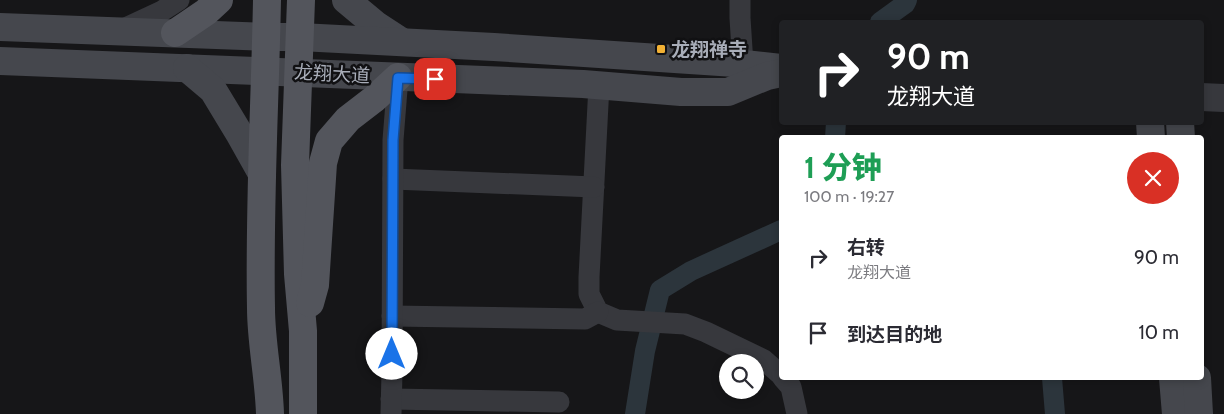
<!DOCTYPE html>
<html lang="zh">
<head>
<meta charset="utf-8">
<style>
	:root { --surface:#fff; --page:#f2f2f3; --text:#2b2b33; --muted:#7c7c81 }
	body { margin:0; font-family:Cabin,"Noto Sans SC",sans-serif; background:var(--page); color:var(--text); height:100vh; display:flex; flex-direction:column; font-size:19px; white-space:nowrap }
	* { box-sizing:border-box; margin:0 }
	p { font-size:16px; color:var(--muted) }
	.icon { flex:none; width:28px; height:28px; fill:none; stroke:currentColor; stroke-width:2; stroke-linecap:round; stroke-linejoin:round }
	.map { position:relative; flex:1; overflow:hidden }
	.side { position:absolute; left:779px; top:135px; width:425px; height:245px; display:flex; flex-direction:column; background:var(--surface); border-radius:5px; box-shadow:0 2px 8px #0003 }
	.side>* { flex:none }
	.guide { position:absolute; left:779px; top:20px; width:425px; height:105px; border-radius:5px; box-shadow:0 2px 8px #0003; background:#202124; color:#fff; overflow:hidden }
	.tools { position:absolute; left:719px; top:354px; display:grid; gap:10px }
	.tools a { display:grid; place-items:center; width:45px; height:45px; border-radius:50%; background:var(--surface); box-shadow:0 2px 8px #0003; font-size:25px }
	.pin { position:absolute; display:grid; place-items:center; width:42px; height:42px; color:#fff; margin:-21px; border-radius:10px; box-shadow:0 2px 8px #0006 }
	.me { position:absolute; width:55px; margin:-28px; rotate:0deg; stroke-linejoin:round; filter:drop-shadow(0 0 4px #0008) }
	.turn { display:flex; align-items:center; gap:18px; height:105px; padding:0 25px; font-size:22px }
	.turn .icon { width:65px; height:65px; stroke-width:2.5 }
	.turn b { display:block; font-size:35px; line-height:42px }
	.round { display:grid; place-items:center; flex:none; width:52px; height:52px; border-radius:26px; background:var(--page) }
	.headline { display:flex; align-items:center; justify-content:space-between; height:85px; padding:0 25px }
	h1 { font-size:30px; font-weight:800; line-height:38px; color:#1e9e55 }
	ul { padding:0; list-style:none }
	li { display:flex; align-items:center; gap:15px; height:75px; padding:0 25px }
	li div { flex:1 }
	li b { display:block; font-size:19px }
	li em { font-style:normal }
	.map>svg:first-child { display:block }
	.lines { fill:none; stroke-linecap:round; stroke-linejoin:round }
	.canal { stroke:#2c353c; stroke-width:20 }
	.minor { stroke:#37383d; stroke-width:21 }
	.tertiary { stroke:#37383d; stroke-width:28 }
	.secondary { stroke:#45474d; stroke-width:28 }
	.primary { stroke:#53555c; stroke-width:28 }
	.route-casing { stroke:#114b97; stroke-width:12 }
	.route { stroke:#1a73e8; stroke-width:9 }
	.poi-dot { fill:#f2b134; stroke:#111113; stroke-width:2 }
	.labels { text-anchor:middle; dominant-baseline:central; stroke-width:5; stroke-linejoin:round; paint-order:stroke }
	.poi-label { font-size:19px; font-weight:bold; fill:#a8adb8; stroke:#111113; text-anchor:start }
	.street-label { font-size:19px; fill:#a8adb8; stroke:#111113 }
</style>
</head>
<body>
<div class="map">
<svg width="1224" height="414" viewBox="0 0 1224 414">
	<rect width="100%" height="100%" fill="#161618"/>
	<g class="lines">
		<g class="canal">
			<polyline points="880,22 905,4 907,0"/>
			<polyline points="835,138 836,122"/>
			<polyline points="1052,378 1055,414"/>
			<polyline points="635,414 645,351 660,290 691,271 781,230"/>
		</g>
		<g class="minor">
			<polyline points="740,0 740,18 744,80"/>
			<polyline points="119,31 162,11 179,0"/>
			<polyline points="599,85 589,277 589,294 598,312 617,320 685,324 706,332 764,360 781,375"/>
			<polyline points="393,179 594,187"/>
			<polyline points="392,316 585,319 598,312"/>
			<polyline points="783,378 791,387 797,414"/>
			<polyline points="391,399 559,402"/>
			<polyline points="391,414 392,372 393,140 398,77"/>
		</g>
		<polyline class="tertiary" points="1201,97 1224,98"/>
		<g class="secondary">
			<polyline points="346,0 376,25 402,42"/>
			<polyline points="0,27 267,37 300,37 494,47 735,63 781,68"/>
			<polyline points="0,61 583,84 681,92 728,92 767,76 781,73"/>
			<polyline points="187,68 213,90 239,133 262,174"/>
			<polyline points="1150,122 1151,138"/>
			<polyline points="1180,122 1181,138"/>
			<polyline points="1173,378 1176,414"/>
			<polyline points="1197,378 1199,414"/>
		</g>
		<g class="primary">
			<path d="M267 0C265 103 259 205 261 308 261 343 269 378 270 414"/>
			<polyline points="301,0 295,165 298,274 303,331 303,414"/>
			<polyline points="175,33 206,12 219,0"/>
			<polyline points="310,303 315,285 323,163 329,141 348,119 374,99 398,77"/>
		</g>
	</g>
	<g class="lines">
		<defs>
			<polyline id="route" points="392,354 393,140 398,78 435,79"/>
		</defs>
		<use href="#route" class="route-casing"/>
		<use href="#route" class="route"/>
	</g>
	<rect class="poi-dot" x="656" y="44" width="10" height="10" rx="2.5"/>
	<g class="labels">
		<g class="poi-label">
			<text x="671" y="49">龙翔禅寺</text>
		</g>
		<g class="street-label">
			<text transform="translate(332 74) rotate(3)">龙翔大道</text>
		</g>
	</g>
</svg>
<div class="tools">
<a><svg class="icon" aria-label="search" viewBox="0 0 24 24"><circle cx="10" cy="10" r="6"/><path d="M15 15l6 6"/></svg></a>
</div>
<div class="pin" style="left:435px;top:79px;background:#d93025"><svg class="icon" aria-label="arrive" viewBox="0 0 24 24"><path d="M6 21V4h12l-3 4 3 4H6"/></svg></div>
<svg class="me" style="left:392px;top:354px" viewBox="-20 -20 40 40"><circle r="19" fill="#fff"/><path d="M0-13L10 11 0 6-10 11z" fill="#1a73e8"/></svg>
<div class="guide">
<div class="turn"><svg class="icon" aria-label="right" viewBox="0 0 24 24"><path d="M7 20v-9h11M14 6l5 5-5 5"/></svg><div><b>90 m</b>龙翔大道</div></div>
</div>
<section class="side">
<div class="headline"><div><h1>1 分钟</h1><p>100 m · 19:27</p></div><a class="round" style="background:#d93025;color:#fff"><svg class="icon" aria-label="close" viewBox="0 0 24 24"><path d="M6 6l12 12M18 6L6 18"/></svg></a></div>
<ul>
<li><svg class="icon" aria-label="right" viewBox="0 0 24 24"><path d="M7 20v-9h11M14 6l5 5-5 5"/></svg><div><b>右转</b><p>龙翔大道</p></div><em>90 m</em></li>
<li><svg class="icon" aria-label="arrive" viewBox="0 0 24 24"><path d="M6 21V4h12l-3 4 3 4H6"/></svg><div><b>到达目的地</b></div><em>10 m</em></li>
</ul>
</section>
</div>
</body>
</html>
